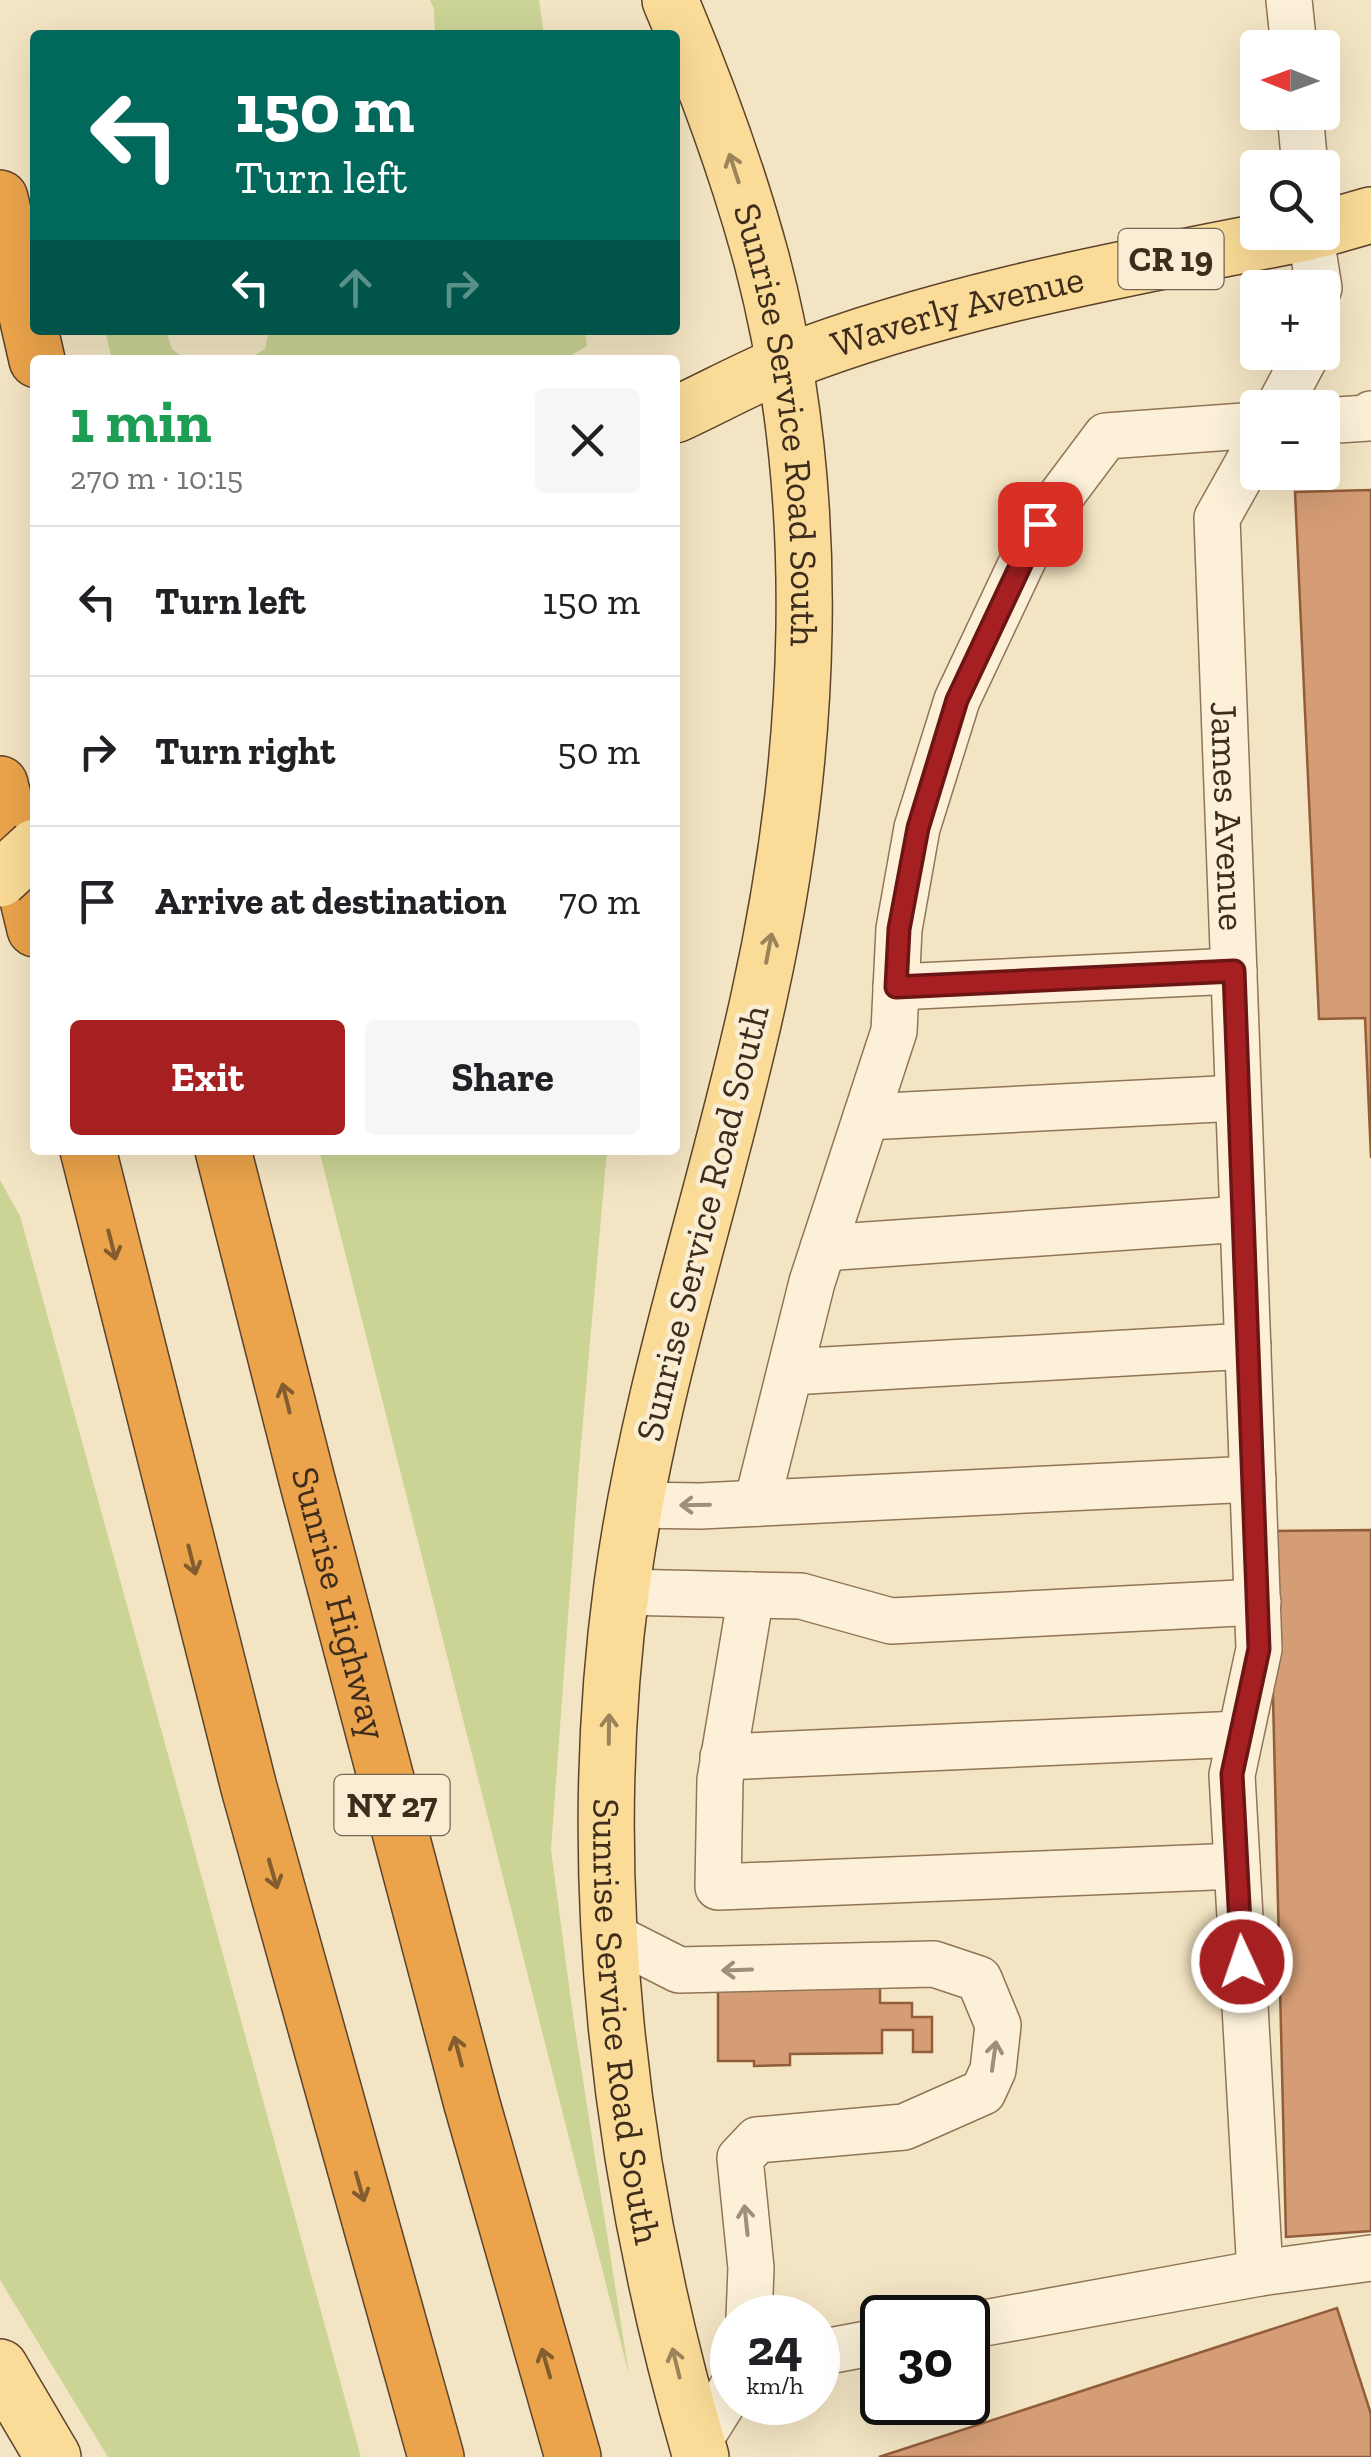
<!DOCTYPE html>
<html lang="en">
<head>
<meta charset="utf-8">
<style>
	:root { --surface:#fff; --page:#f6f6f6; --text:#202124; --muted:#757577; --line:#e0e0e0; --accent:#a62021 }
	body { margin:0; font-family:"Zilla Slab",serif; background:var(--page); color:var(--text); height:100vh; display:flex; flex-direction:column; font-size:38px; white-space:nowrap }
	* { box-sizing:border-box; margin:0 }
	p { font-size:32px; color:var(--muted) }
	.icon { flex:none; width:55px; height:55px; fill:none; stroke:currentColor; stroke-width:2; stroke-linecap:round; stroke-linejoin:round }
	.map { position:relative; flex:1; overflow:hidden }
	.side { position:absolute; left:30px; top:355px; width:650px; height:800px; display:flex; flex-direction:column; background:var(--surface); border-radius:10px; box-shadow:0 10px 40px #0002 }
	.side>* { flex:none }
	.banner { position:absolute; left:30px; top:30px; width:650px; height:305px; border-radius:10px; box-shadow:0 10px 40px #0002; background:#00695c; color:#fff; overflow:hidden }
	.needle { width:65px; rotate:271deg }
	.controls { position:absolute; left:1240px; top:30px; display:grid; gap:20px }
	.controls a { display:grid; place-items:center; width:100px; height:100px; border-radius:10px; background:var(--surface); box-shadow:0 10px 40px #0002; font-size:50px }
	.speed { position:absolute; left:710px; top:2295px; display:flex; gap:20px; font-size:50px; font-weight:700; text-align:center }
	.speed>* { display:grid; place-content:center; width:130px; height:130px; border-radius:50%; background:var(--surface); box-shadow:0 10px 40px #0002; line-height:1 }
	.speed small { font-size:25px; font-weight:400 }
	.speed .limit { border:5px solid #111; border-radius:15px; background:#fff; color:#111 }
	.pin { position:absolute; display:grid; place-items:center; width:85px; height:85px; color:#fff; margin:-42px; border-radius:20px; box-shadow:0 5px 15px #0006 }
	.me { position:absolute; width:110px; margin:-55px; rotate:357deg; stroke-linejoin:round; filter:drop-shadow(0 0 8px #0008) }
	.turn { display:flex; align-items:center; gap:35px; height:210px; padding:0 40px; font-size:45px }
	.turn .icon { width:130px; height:130px; stroke-width:2.5 }
	.turn b { display:block; font-size:70px; line-height:85px }
	.lanes { display:flex; align-items:center; height:95px; padding:0 40px; background:#0003; justify-content:center; gap:50px; direction:ltr }
	.lanes .off { opacity:.35 }
	.round { display:grid; place-items:center; flex:none; width:105px; height:105px; border-radius:10px; background:var(--page) }
	.headline { display:flex; align-items:center; justify-content:space-between; height:170px; padding:0 40px }
	h1 { font-size:60px; font-weight:700; line-height:75px; color:#1e9e55 }
	.action { display:flex; gap:20px; margin-top:auto; padding:20px 40px }
	.action a { flex:1; height:115px; border-radius:10px; background:var(--accent); color:#fff; font-size:40px; font-weight:700; line-height:115px; text-align:center }
	.action a+a { background:var(--page); color:var(--text) }
	ul { padding:0; list-style:none }
	li { display:flex; align-items:center; gap:30px; height:150px; padding:0 40px; border-top:2px solid var(--line) }
	li div { flex:1 }
	li b { display:block; font-size:38px }
	li em { font-style:normal }
	.map>svg:first-child { display:block }
	.green { fill:#cbd395 }
	.building { fill:#d59d75; stroke:#925d3a; stroke-width:2.5 }
	.lines { fill:none; stroke-linecap:round; stroke-linejoin:round }
	.minor-casing { stroke:#907557; stroke-width:48 }
	.major-casing { stroke:#5d432c; stroke-width:58 }
	.highway-casing { stroke:#5d432c; stroke-width:58 }
	.minor { stroke:#fcf1d8; stroke-width:45 }
	.major { stroke:#fadb97; stroke-width:55 }
	.highway { stroke:#eba44b; stroke-width:55 }
	.major-bridge-casing { stroke:#5d432c; stroke-width:58; stroke-linecap:butt }
	.major-bridge { stroke:#fadb97; stroke-width:55 }
	.oneway { stroke:#9c845a }
	.oneway2 { stroke:#835d2f }
	.oneway3 { stroke:#9d8f7a }
	.route-casing { stroke:#6c1515; stroke-width:25 }
	.route { stroke:#a62021; stroke-width:18 }
	.labels { text-anchor:middle; dominant-baseline:central; stroke-width:9; stroke-linejoin:round; paint-order:stroke }
	.shield { fill:#f9eed4; stroke:#766754; stroke-width:2.5 }
	.shield-label { font-size:35px; font-weight:bold; fill:#3e2d1d }
	.street-label { font-size:38px; fill:#3e2d1d; stroke:#f9eed4 }
</style>
</head>
<body>
<div class="map">
<svg width="1371" height="2457" viewBox="0 0 1371 2457">
	<rect width="100%" height="100%" fill="#f3e5c3"/>
	<g class="green">
		<polygon points="430,0 539,0 544,35 435,35 434,9"/>
		<polygon points="105,330 166,330 172,349 186,360 112,360"/>
		<polygon points="269,330 585,330 587,346 563,360 247,360 265,349"/>
		<polygon points="319,1150 607,1150 579,1467 551,1850 573,2016 629,2375"/>
		<polygon points="0,1180 20,1216 361,2457 108,2457 0,2280"/>
	</g>
	<g class="building">
		<polygon points="1371,490 1371,1158 1365,1018 1319,1019 1295,492"/>
		<polygon points="1371,1530 1371,2231 1286,2237 1269,1531"/>
		<polygon points="880,1987 880,2003 912,2003 912,2017 932,2017 932,2052 913,2052 913,2030 882,2030 882,2053 790,2054 790,2065 754,2066 754,2061 718,2061 718,1988"/>
		<polygon points="1337,2308 1371,2414 1371,2457 879,2457"/>
	</g>
	<g class="lines">
		<defs>
			<g id="minor">
				<polyline points="1289,0 1294,48"/>
				<polyline points="1300,112 1305,168"/>
				<polyline points="1310,232 1319,288"/>
				<polyline points="1278,408 1308,352"/>
				<polyline points="1322,421 1368,418 1371,414"/>
				<path id="s1" d="M1258 445 1217 518 1259 1649 1232 1775 1260 2273"/>
				<polyline points="896,987 1234,971"/>
				<polyline points="866,1117 1238,1098"/>
				<polyline points="823,1248 1243,1219"/>
				<polyline points="790,1372 1248,1346"/>
				<polyline points="757,1503 812,1282 894,1031 899,929 917,828 957,700 1040,524 1106,436 1258,425"/>
				<polyline points="634,1505 700,1506 1253,1479"/>
				<polyline points="621,1592 801,1596 891,1621 1258,1602"/>
				<polyline points="751,1595 720,1780 718,1887 1237,1866"/>
				<polyline points="723,1757 1240,1734"/>
				<polyline points="610,1935 679,1970 934,1964 979,1979 998,2025 993,2070 983,2092 904,2127 757,2140 740,2158 751,2268 749,2318"/>
				<polyline points="968,2326 1260,2273 1371,2258"/>
				<polyline points="818,2353 882,2341"/>
				<polyline points="697,2444 732,2388"/>
			</g>
			<g id="major">
				<path id="s2" d="M670 0C706 85 738 172 762 261 825 501 812 757 759 997 716 1194 649 1385 622 1585 583 1873 619 2179 701 2457"/>
				<polyline points="1322,229 1371,215"/>
				<path id="s3" d="M675 415C712 398 748 378 785 363 952 298 1135 267 1310 232"/>
				<polyline points="0,2367 53,2457"/>
			</g>
			<g id="highway">
				<polyline points="0,198 37,360"/>
				<polyline points="0,784 35,929"/>
				<polyline points="88,1150 249,1788 436,2457"/>
				<path id="s4" d="M223 1150 307 1480 472 2104 573 2457"/>
			</g>
		</defs>
		<use href="#minor" class="minor-casing"/>
		<use href="#major" class="major-casing"/>
		<use href="#highway" class="highway-casing"/>
		<use href="#minor" class="minor"/>
		<use href="#major" class="major"/>
		<use href="#highway" class="highway"/>
		<defs>
			<polyline id="major-bridge" points="0,879 35,847"/>
		</defs>
		<use href="#major-bridge" class="major-bridge-casing"/>
		<use href="#major-bridge" class="major-bridge"/>
	</g>
	<defs><path id="oneway-shaft" d="M-6 0H5M1.5-3L5.5 0L1.5 3" fill="none" stroke-width="1.6" stroke-linecap="round" stroke-linejoin="round" transform="scale(2.5)"/></defs>
	<g class="oneway">
		<use href="#oneway-shaft" transform="translate(734 168) rotate(-108)"/>
		<use href="#oneway-shaft" transform="translate(769 948) rotate(-79)"/>
		<use href="#oneway-shaft" transform="translate(609 1729) rotate(-89)"/>
		<use href="#oneway-shaft" transform="translate(676 2363) rotate(-104)"/>
	</g>
	<g class="oneway2">
		<use href="#oneway-shaft" transform="translate(112 1245) rotate(76)"/>
		<use href="#oneway-shaft" transform="translate(286 1398) rotate(-104)"/>
		<use href="#oneway-shaft" transform="translate(192 1560) rotate(76)"/>
		<use href="#oneway-shaft" transform="translate(273 1874) rotate(74)"/>
		<use href="#oneway-shaft" transform="translate(458 2051) rotate(-105)"/>
		<use href="#oneway-shaft" transform="translate(360 2187) rotate(74)"/>
		<use href="#oneway-shaft" transform="translate(546 2363) rotate(-106)"/>
	</g>
	<g class="oneway3">
		<use href="#oneway-shaft" transform="translate(695 1505) rotate(179)"/>
		<use href="#oneway-shaft" transform="translate(737 1970) rotate(178)"/>
		<use href="#oneway-shaft" transform="translate(994 2056) rotate(-82)"/>
		<use href="#oneway-shaft" transform="translate(746 2220) rotate(-96)"/>
	</g>
	<g class="lines">
		<defs>
			<polyline id="route" points="1040,524 957,700 918,828 899,929 896,987 1234,971 1259,1649 1232,1774 1242,1962"/>
		</defs>
		<use href="#route" class="route-casing"/>
		<use href="#route" class="route"/>
	</g>
	<g class="labels">
		<g class="shield">
			<rect x="1118.5" y="229" width="105" height="60" rx="8"/>
			<rect x="334.5" y="1775" width="115" height="60" rx="8"/>
		</g>
		<g class="shield-label">
			<text x="1171" y="259">CR 19</text>
			<text x="392" y="1805">NY 27</text>
		</g>
		<g class="street-label">
			<text stroke="none"><textPath href="#s3" startOffset="302">Waverly Avenue</textPath></text>
			<text stroke="none"><textPath href="#s2" startOffset="442">Sunrise Service Road South</textPath></text>
			<text stroke="none"><textPath href="#s1" startOffset="382">James Avenue</textPath></text>
			<text transform="translate(702 1223) rotate(-76)">Sunrise Service Road South</text>
			<text stroke="none"><textPath href="#s4" startOffset="468">Sunrise Highway</textPath></text>
			<text stroke="none"><textPath href="#s2" startOffset="2062">Sunrise Service Road South</textPath></text>
		</g>
	</g>
</svg>
<div class="controls">
<a><svg class="needle" viewBox="-14 -14 28 28"><path d="M0-13l5 13h-10z" fill="#e53935"/><path d="M0 13l5-13h-10z" fill="#757577"/></svg></a>
<a><svg class="icon" aria-label="search" viewBox="0 0 24 24"><circle cx="10" cy="10" r="6"/><path d="M15 15l6 6"/></svg></a>
<a>+</a>
<a>−</a>
</div>
<div class="speed"><div>24<small>km/h</small></div><div class="limit">30</div></div>
<div class="pin" style="left:1040px;top:524px;background:#d93025"><svg class="icon" aria-label="arrive" viewBox="0 0 24 24"><path d="M6 21V4h12l-3 4 3 4H6"/></svg></div>
<svg class="me" style="left:1242px;top:1962px" viewBox="-20 -20 40 40"><circle r="17" fill="#a62021" stroke="#fff" stroke-width="3"/><path d="M0-11L8 9 0 5-8 9z" fill="#fff"/></svg>
<div class="banner">
<div class="turn"><svg class="icon" aria-label="left" viewBox="0 0 24 24"><path d="M17 20v-9H6M10 6l-5 5 5 5"/></svg><div><b>150 m</b>Turn left</div></div>
<div class="lanes"><svg class="icon" aria-label="left" viewBox="0 0 24 24"><path d="M17 20v-9H6M10 6l-5 5 5 5"/></svg><svg class="icon off" aria-label="ahead" viewBox="0 0 24 24"><path d="M12 20V5M6 11l6-6 6 6"/></svg><svg class="icon off" aria-label="right" viewBox="0 0 24 24"><path d="M7 20v-9h11M14 6l5 5-5 5"/></svg></div>
</div>
<section class="side">
<div class="headline"><div><h1>1 min</h1><p>270 m · 10:15</p></div><a class="round"><svg class="icon" aria-label="close" viewBox="0 0 24 24"><path d="M6 6l12 12M18 6L6 18"/></svg></a></div>
<ul>
<li><svg class="icon" aria-label="left" viewBox="0 0 24 24"><path d="M17 20v-9H6M10 6l-5 5 5 5"/></svg><div><b>Turn left</b></div><em>150 m</em></li>
<li><svg class="icon" aria-label="right" viewBox="0 0 24 24"><path d="M7 20v-9h11M14 6l5 5-5 5"/></svg><div><b>Turn right</b></div><em>50 m</em></li>
<li><svg class="icon" aria-label="arrive" viewBox="0 0 24 24"><path d="M6 21V4h12l-3 4 3 4H6"/></svg><div><b>Arrive at destination</b></div><em>70 m</em></li>
</ul>
<div class="action"><a>Exit</a><a>Share</a></div>
</section>
</div>
</body>
</html>
